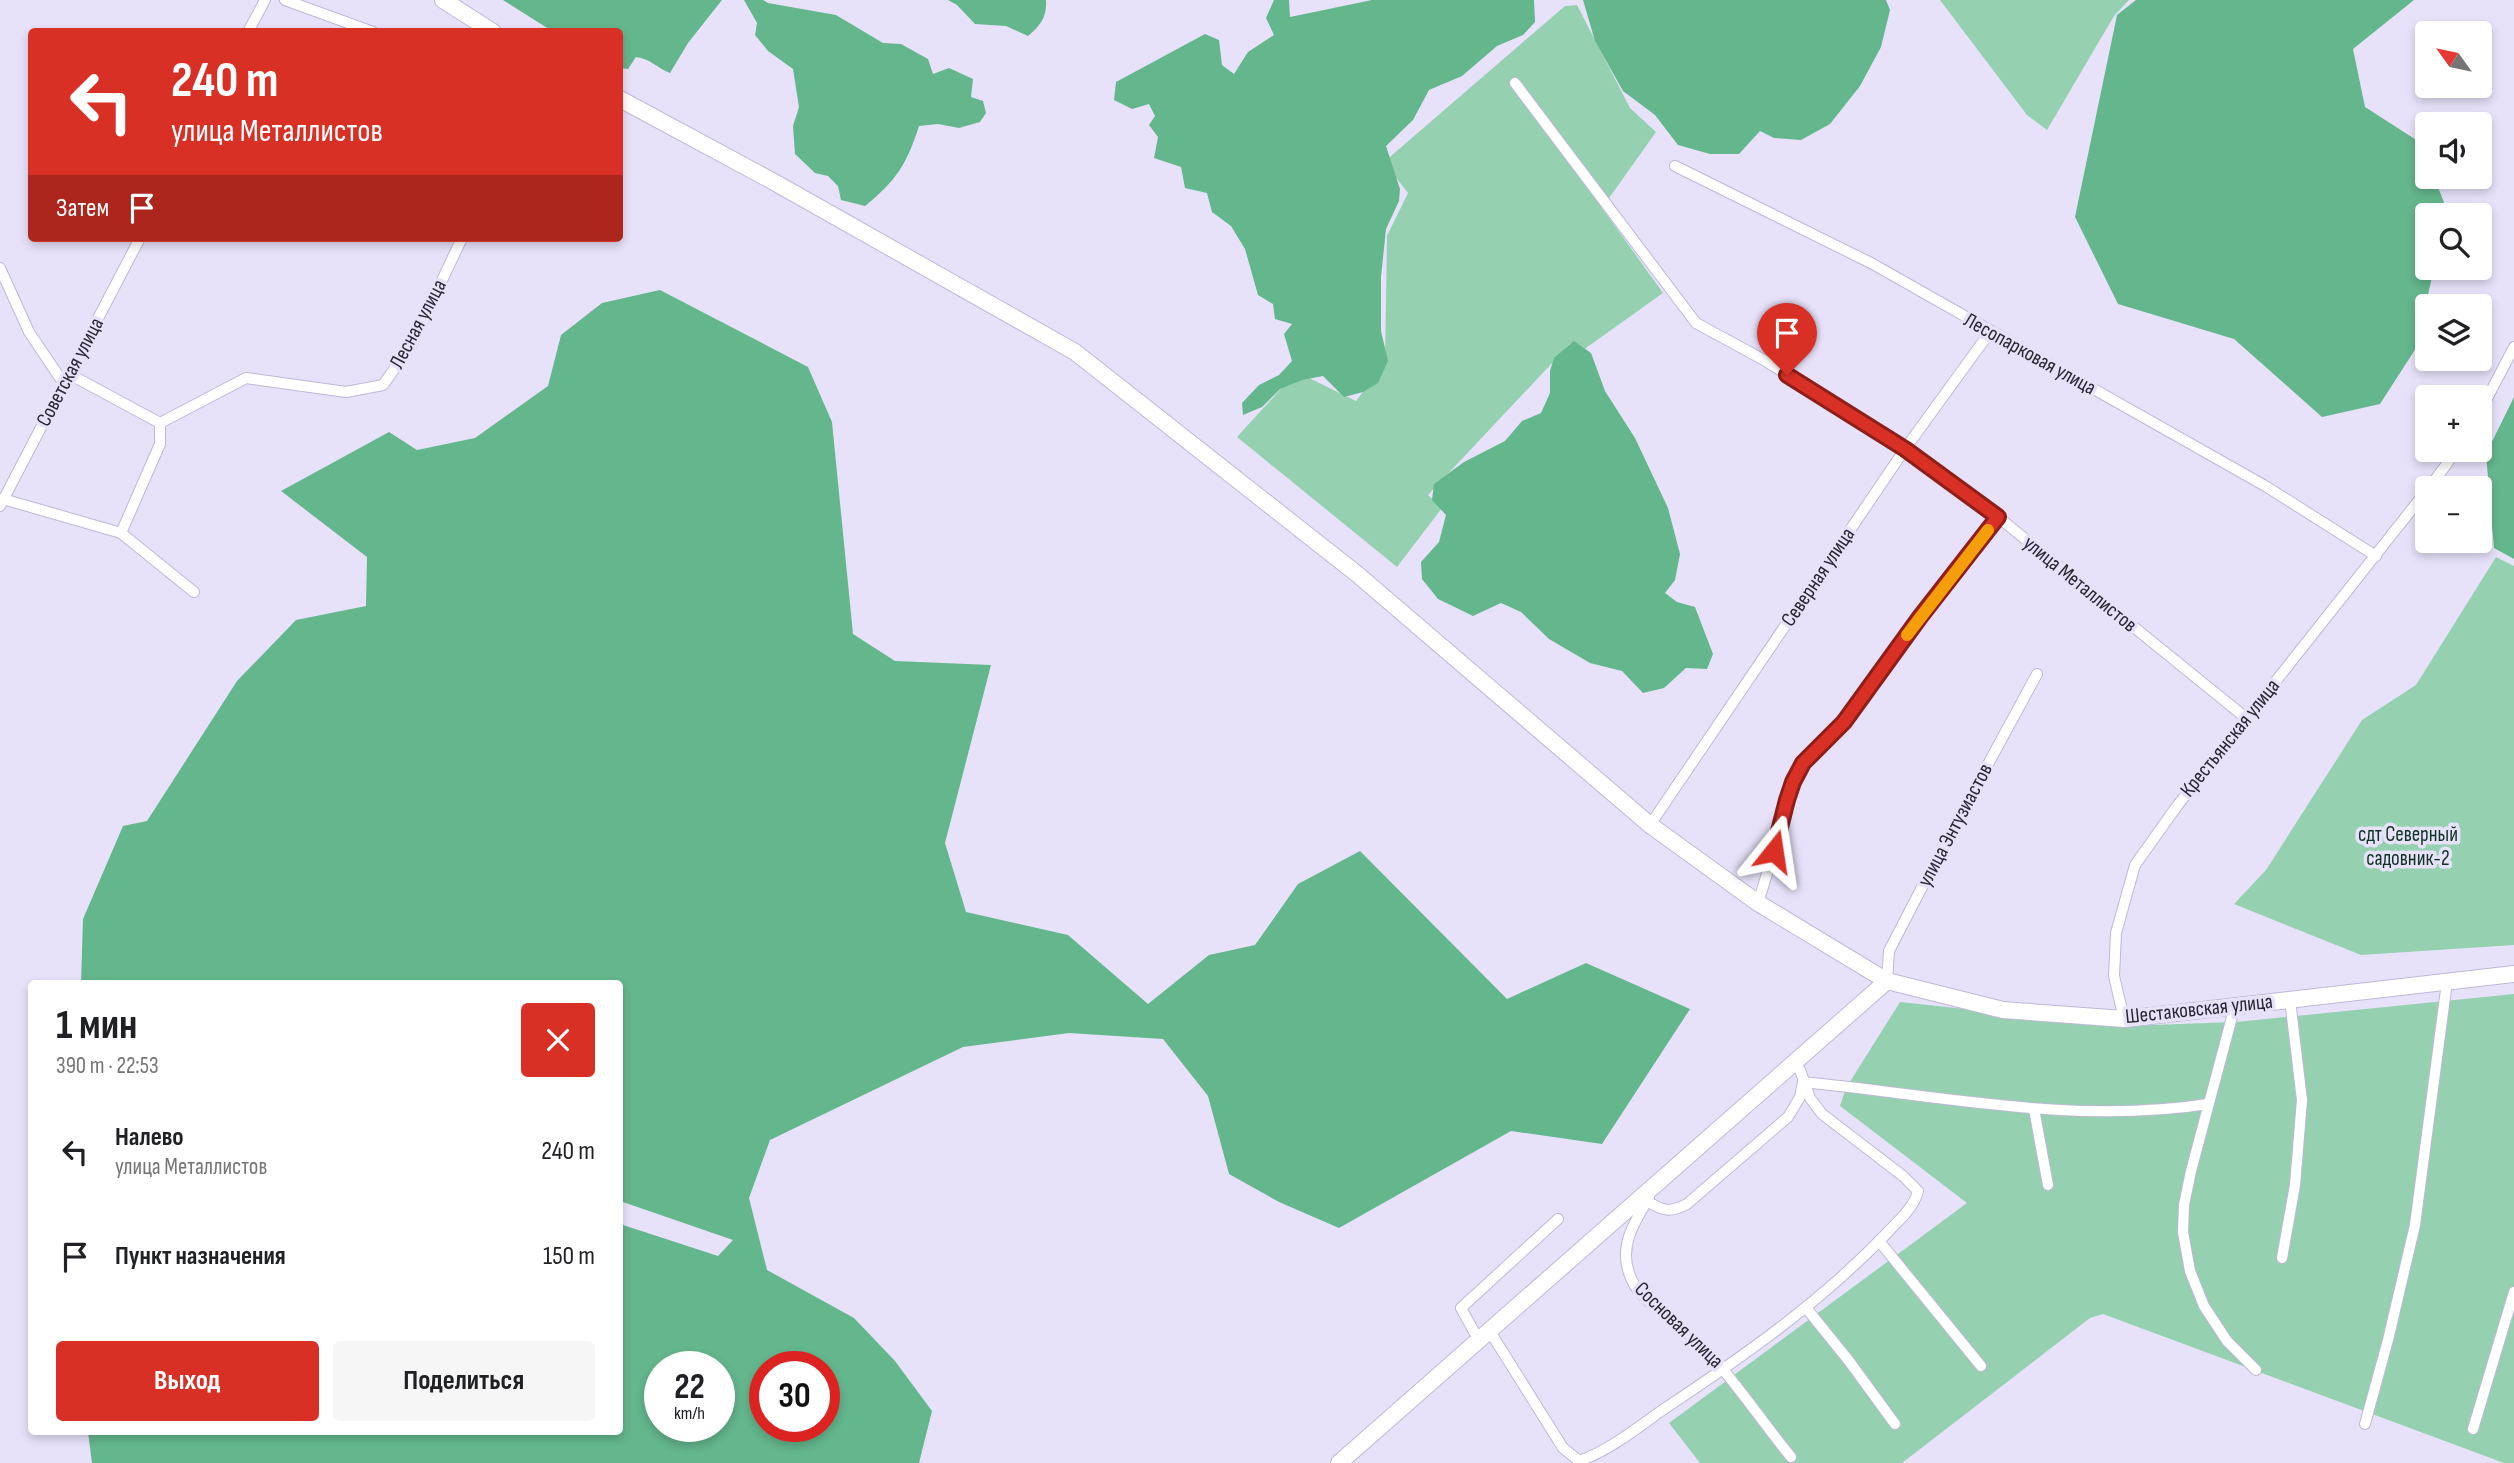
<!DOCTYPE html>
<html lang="ru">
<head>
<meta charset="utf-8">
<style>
	:root { --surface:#fff; --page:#f6f6f6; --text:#202124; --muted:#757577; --accent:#d93025 }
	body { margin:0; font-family:"Sofia Sans Condensed",sans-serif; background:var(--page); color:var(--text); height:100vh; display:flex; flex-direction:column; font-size:26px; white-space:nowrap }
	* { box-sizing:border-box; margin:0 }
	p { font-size:23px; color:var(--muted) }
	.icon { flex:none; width:38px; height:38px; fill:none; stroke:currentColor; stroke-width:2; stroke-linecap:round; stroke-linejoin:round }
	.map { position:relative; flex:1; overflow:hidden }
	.details { position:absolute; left:28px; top:980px; width:595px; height:455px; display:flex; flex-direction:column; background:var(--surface); border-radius:7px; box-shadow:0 4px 10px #0003 }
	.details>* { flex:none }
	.banner { position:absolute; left:28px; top:28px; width:595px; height:214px; border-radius:7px; box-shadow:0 4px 10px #0003; background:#d93025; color:#fff; overflow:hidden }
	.needle { width:46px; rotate:303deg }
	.buttons { position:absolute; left:2415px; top:21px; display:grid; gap:14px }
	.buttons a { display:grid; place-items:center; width:77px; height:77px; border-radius:7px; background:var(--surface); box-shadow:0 4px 10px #0003; font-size:35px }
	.speed { position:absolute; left:644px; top:1351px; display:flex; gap:14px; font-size:35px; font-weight:700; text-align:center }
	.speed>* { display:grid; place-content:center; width:91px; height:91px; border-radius:50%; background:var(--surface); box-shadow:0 4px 10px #0003; line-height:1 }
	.speed small { font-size:18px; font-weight:400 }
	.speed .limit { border:10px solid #d22; background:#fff; color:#111 }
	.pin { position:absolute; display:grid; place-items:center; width:60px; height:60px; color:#fff; margin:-72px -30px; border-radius:50% 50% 50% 0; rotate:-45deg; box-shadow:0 0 7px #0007 }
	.pin .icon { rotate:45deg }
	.me { position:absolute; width:77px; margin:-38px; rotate:15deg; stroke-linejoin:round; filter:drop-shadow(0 0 5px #0008) }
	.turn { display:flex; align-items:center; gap:24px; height:147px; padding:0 28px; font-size:32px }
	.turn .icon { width:91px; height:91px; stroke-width:2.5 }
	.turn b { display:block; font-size:49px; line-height:60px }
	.then { display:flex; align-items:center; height:66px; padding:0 28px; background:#0003; gap:14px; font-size:26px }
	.round { display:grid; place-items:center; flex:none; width:74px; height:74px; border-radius:7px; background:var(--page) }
	.summary { display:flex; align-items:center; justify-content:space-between; height:119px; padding:0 28px }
	h1 { font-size:42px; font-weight:700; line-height:52px }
	.primary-button { display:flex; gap:14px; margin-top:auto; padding:14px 28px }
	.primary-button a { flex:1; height:80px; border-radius:7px; background:var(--accent); color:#fff; font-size:28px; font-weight:700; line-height:80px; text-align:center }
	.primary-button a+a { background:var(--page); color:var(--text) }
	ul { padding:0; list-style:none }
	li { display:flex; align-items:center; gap:21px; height:105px; padding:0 28px }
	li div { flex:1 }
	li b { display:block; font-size:26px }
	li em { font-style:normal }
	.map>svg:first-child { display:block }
	.green { fill:#95d1b1 }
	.forest { fill:#64b68d; fill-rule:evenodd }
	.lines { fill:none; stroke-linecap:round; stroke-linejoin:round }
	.street-casing { stroke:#bfb8d6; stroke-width:12 }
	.secondary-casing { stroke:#bfb8d6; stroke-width:18 }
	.street { stroke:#fff; stroke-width:10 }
	.secondary { stroke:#fff; stroke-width:16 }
	.route-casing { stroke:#8d1f18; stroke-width:18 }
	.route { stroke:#d93025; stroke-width:12 }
	.slow { stroke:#f59e0b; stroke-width:12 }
	.labels { text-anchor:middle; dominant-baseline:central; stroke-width:7; stroke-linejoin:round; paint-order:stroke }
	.street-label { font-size:21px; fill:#292631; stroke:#e7e2fa }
	.park-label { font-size:21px; fill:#0e3322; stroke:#e7e2fa }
</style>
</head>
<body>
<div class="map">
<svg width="2514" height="1463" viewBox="0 0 2514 1463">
	<rect width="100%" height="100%" fill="#e7e2fa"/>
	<g class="green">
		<polygon points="1940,0 2129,0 2114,16 2047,130 2027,115"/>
		<polygon points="1577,5 1630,108 1656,132 1602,208 1663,293 1579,353 1570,344 1428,495 1442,508 1397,567 1237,437 1286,383 1307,377 1356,401 1385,363 1387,236 1408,193 1384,162 1565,6"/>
		<polygon points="2496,557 2514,566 2514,945 2361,955 2234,904 2266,870 2362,720 2416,685"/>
		<polygon points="2514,994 2514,1463 2504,1463 2103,1314 2090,1318 1902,1463 1700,1463 1669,1423 1967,1203 1840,1106 1846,1088 1900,1002 2124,1026 2236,1022"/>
	</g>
	<g class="forest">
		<path d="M503 0H722L688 43 670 73C657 68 651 59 636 57L628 69 620 68V32L552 31Z"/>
		<path d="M744 0H763L768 3 836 15 883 43 901 44 928 59 933 74 949 68 973 79 971 97 983 101 986 113 980 122 959 128 938 124 919 126C907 164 896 181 865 206L841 200 838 186 828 176 815 173 795 154 793 126 799 107 793 69 768 51 755 35 757 23Z"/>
		<path d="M948 0H1046C1047 17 1041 25 1028 36L1006 26 975 24 957 5Z"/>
		<polygon points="1274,0 1289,0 1290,17 1372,0 1534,0 1535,22 1523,35 1497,46 1462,76 1429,90 1413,120 1386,146 1400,189 1399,201 1386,229 1381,277 1381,331 1388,361 1378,383 1363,392 1344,397 1323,376 1302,380 1280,389 1262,407 1243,415 1242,403 1259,385 1279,375 1292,361 1284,334 1292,324 1275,319 1273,304 1258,295 1245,249 1231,226 1212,212 1207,193 1185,188 1181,167 1154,158 1158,137 1149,125 1155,116 1149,104 1132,109 1114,100 1116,82 1205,34 1219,40 1222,65 1234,74 1248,52 1274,35 1266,18"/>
		<polygon points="1583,0 1886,0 1890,10 1881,47 1860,86 1830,124 1801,140 1774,138 1760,131 1739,154 1710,154 1678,145 1655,115 1623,91 1595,41"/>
		<polygon points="2136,0 2414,0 2353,49 2365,107 2421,143 2427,160 2427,177 2434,177 2447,210 2446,215 2427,215 2427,268 2434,268 2416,348 2380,404 2322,417 2234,339 2118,304 2075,217 2117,15"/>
		<path d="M660 290 808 367 832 422 853 634 895 661 991 665 945 843 966 912 1068 935 1148 1004 1209 955 1255 945 1298 884 1360 851 1507 999 1586 963 1690 1009 1602 1144 1511 1131 1339 1228 1279 1202 1229 1174 1208 1096 1163 1039 1069 1033 963 1047 770 1140 749 1198 767 1270 854 1318 895 1361 932 1411 919 1463H92L88 1432H620V1224L718 1256 733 1240 620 1201V984L81 983 83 919 123 826 147 821 237 681 296 620 366 606 367 557 281 491 389 432 417 450 475 438 548 386 561 335 602 303ZM660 1367H719V1426H660ZM765 1367H824V1426H765Z"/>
		<polygon points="1574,341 1591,353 1605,391 1635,438 1668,508 1680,554 1675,580 1665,593 1677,602 1695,607 1713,654 1707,669 1686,668 1664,688 1643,693 1622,671 1590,663 1549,639 1521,612 1501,603 1473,616 1438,599 1422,579 1421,562 1439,542 1446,515 1432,500 1434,484 1464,462 1505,441 1522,421 1541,413 1550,393 1550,371 1554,358"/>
		<polygon points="2514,397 2514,559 2494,548 2486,454"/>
	</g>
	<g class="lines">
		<defs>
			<g id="street">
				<polyline points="285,0 373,32"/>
				<polyline points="248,32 265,0"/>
				<polyline points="1515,83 1696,323 1764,360 1905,449 1998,517 2246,718"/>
				<polyline points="1675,166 1871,263 2267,487 2376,556"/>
				<polyline points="0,268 29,332 64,384"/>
				<polyline points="69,374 160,423 160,444 121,533"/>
				<polyline points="2480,412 2514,347"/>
				<polyline points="160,423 246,378 346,392 383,385 412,344 462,238"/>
				<polyline points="2429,488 2457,450"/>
				<polyline points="3,499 121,533 194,592"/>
				<polyline points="0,506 140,238"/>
				<polyline points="1650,825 1905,449 1990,332"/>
				<polyline points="1758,903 1782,825 1787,800 1793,782 1803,763 1844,722 1920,617 1998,517"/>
				<polyline points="1887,981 1889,951 1936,860 2037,674"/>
				<polyline points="2229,1007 2232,1017 2191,1171 2184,1205 2183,1232 2190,1271 2204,1306 2227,1341 2256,1370"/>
				<polyline points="2124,1019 2114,976 2116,933 2135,865 2177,806 2427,490"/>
				<polyline points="2034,1109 2048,1185"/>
				<path d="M1649 1198C1635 1221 1619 1245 1629 1273 1636 1296 1658 1309 1676 1323 1723 1360 1753 1411 1791 1457"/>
				<path d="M1647 1201C1663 1211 1670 1213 1687 1204L1788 1117 1800 1097 1803 1082C1937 1095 2074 1125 2208 1104"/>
				<polyline points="1879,1241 1981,1366"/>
				<polyline points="2282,1258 2295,1185 2302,1100 2290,1000"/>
				<polyline points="1807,1309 1849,1361 1895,1424"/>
				<path d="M1489 1330 1563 1448 1579 1461C1608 1451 1636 1429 1661 1411 1741 1358 1820 1303 1887 1233 1898 1221 1914 1208 1918 1191L1903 1176 1822 1114 1810 1098 1800 1070 1793 1062"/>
				<polyline points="1478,1339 1461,1308 1558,1219"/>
				<polyline points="2365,1424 2388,1340 2415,1225 2447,982"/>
				<polyline points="2473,1429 2514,1292"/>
			</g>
			<g id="secondary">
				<polyline points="443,0 493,32"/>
				<polyline points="620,99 774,182 1075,352 1357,574 1650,825 1758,903 1887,981 2003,1010 2124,1019 2514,974"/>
				<polyline points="1339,1463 1887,981"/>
			</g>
		</defs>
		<use href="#street" class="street-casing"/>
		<use href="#secondary" class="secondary-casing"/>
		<use href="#street" class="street"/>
		<use href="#secondary" class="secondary"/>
	</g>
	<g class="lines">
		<defs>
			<polyline id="route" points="1774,851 1787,800 1793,782 1803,763 1844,722 1920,617 1998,517 1905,449 1787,375"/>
		</defs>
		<use href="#route" class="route-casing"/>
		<use href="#route" class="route"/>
		<polyline class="slow" points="1907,635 1988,530"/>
	</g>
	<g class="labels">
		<g class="street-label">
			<text transform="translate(418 324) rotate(-62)">Лесная улица</text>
			<text transform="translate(2030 354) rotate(29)">Лесопарковая улица</text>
			<text transform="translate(70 372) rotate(-62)">Советская улица</text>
			<text transform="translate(1818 577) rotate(-56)">Северная улица</text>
			<text transform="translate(2080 584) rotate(39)">улица Металлистов</text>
			<text transform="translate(2230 738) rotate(-51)">Крестьянская улица</text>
			<text transform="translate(1955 825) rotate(-62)">улица Энтузиастов</text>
			<text transform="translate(2199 1009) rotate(-6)">Шестаковская улица</text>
			<text transform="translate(1679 1325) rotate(44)">Сосновая улица</text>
		</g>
		<g class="park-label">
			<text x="2408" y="834">сдт Северный<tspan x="2408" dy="24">садовник-2</tspan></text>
		</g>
	</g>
</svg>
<div class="buttons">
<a><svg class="needle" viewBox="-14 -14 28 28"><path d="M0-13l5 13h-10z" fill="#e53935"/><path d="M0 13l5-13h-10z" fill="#757577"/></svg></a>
<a><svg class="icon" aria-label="sound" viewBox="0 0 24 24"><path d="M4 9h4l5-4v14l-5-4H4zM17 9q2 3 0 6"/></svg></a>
<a><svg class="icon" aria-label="search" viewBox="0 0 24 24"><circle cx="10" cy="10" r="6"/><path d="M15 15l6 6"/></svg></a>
<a><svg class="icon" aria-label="layers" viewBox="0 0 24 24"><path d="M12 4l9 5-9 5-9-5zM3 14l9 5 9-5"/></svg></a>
<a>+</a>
<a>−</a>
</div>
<div class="speed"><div>22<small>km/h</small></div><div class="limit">30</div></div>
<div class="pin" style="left:1787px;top:375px;background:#d93025"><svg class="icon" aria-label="arrive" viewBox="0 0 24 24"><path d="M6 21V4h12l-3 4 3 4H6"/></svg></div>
<svg class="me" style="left:1774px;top:851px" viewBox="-20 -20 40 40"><path d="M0-17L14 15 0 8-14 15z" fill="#d93025" stroke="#fff" stroke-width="4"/></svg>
<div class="banner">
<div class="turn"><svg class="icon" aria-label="left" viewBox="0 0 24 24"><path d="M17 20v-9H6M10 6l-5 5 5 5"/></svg><div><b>240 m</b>улица Металлистов</div></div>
<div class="then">Затем<svg class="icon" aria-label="arrive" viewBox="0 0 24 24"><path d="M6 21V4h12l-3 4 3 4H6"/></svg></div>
</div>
<section class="details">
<div class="summary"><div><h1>1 мин</h1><p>390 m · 22:53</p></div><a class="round" style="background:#d93025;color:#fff"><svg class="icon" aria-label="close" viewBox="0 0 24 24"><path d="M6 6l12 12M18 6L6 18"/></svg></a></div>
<ul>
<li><svg class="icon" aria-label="left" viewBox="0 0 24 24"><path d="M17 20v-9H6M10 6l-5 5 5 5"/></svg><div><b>Налево</b><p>улица Металлистов</p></div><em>240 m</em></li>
<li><svg class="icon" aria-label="arrive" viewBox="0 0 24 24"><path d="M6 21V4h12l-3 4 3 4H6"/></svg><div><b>Пункт назначения</b></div><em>150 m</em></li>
</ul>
<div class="primary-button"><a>Выход</a><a>Поделиться</a></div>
</section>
</div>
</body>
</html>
